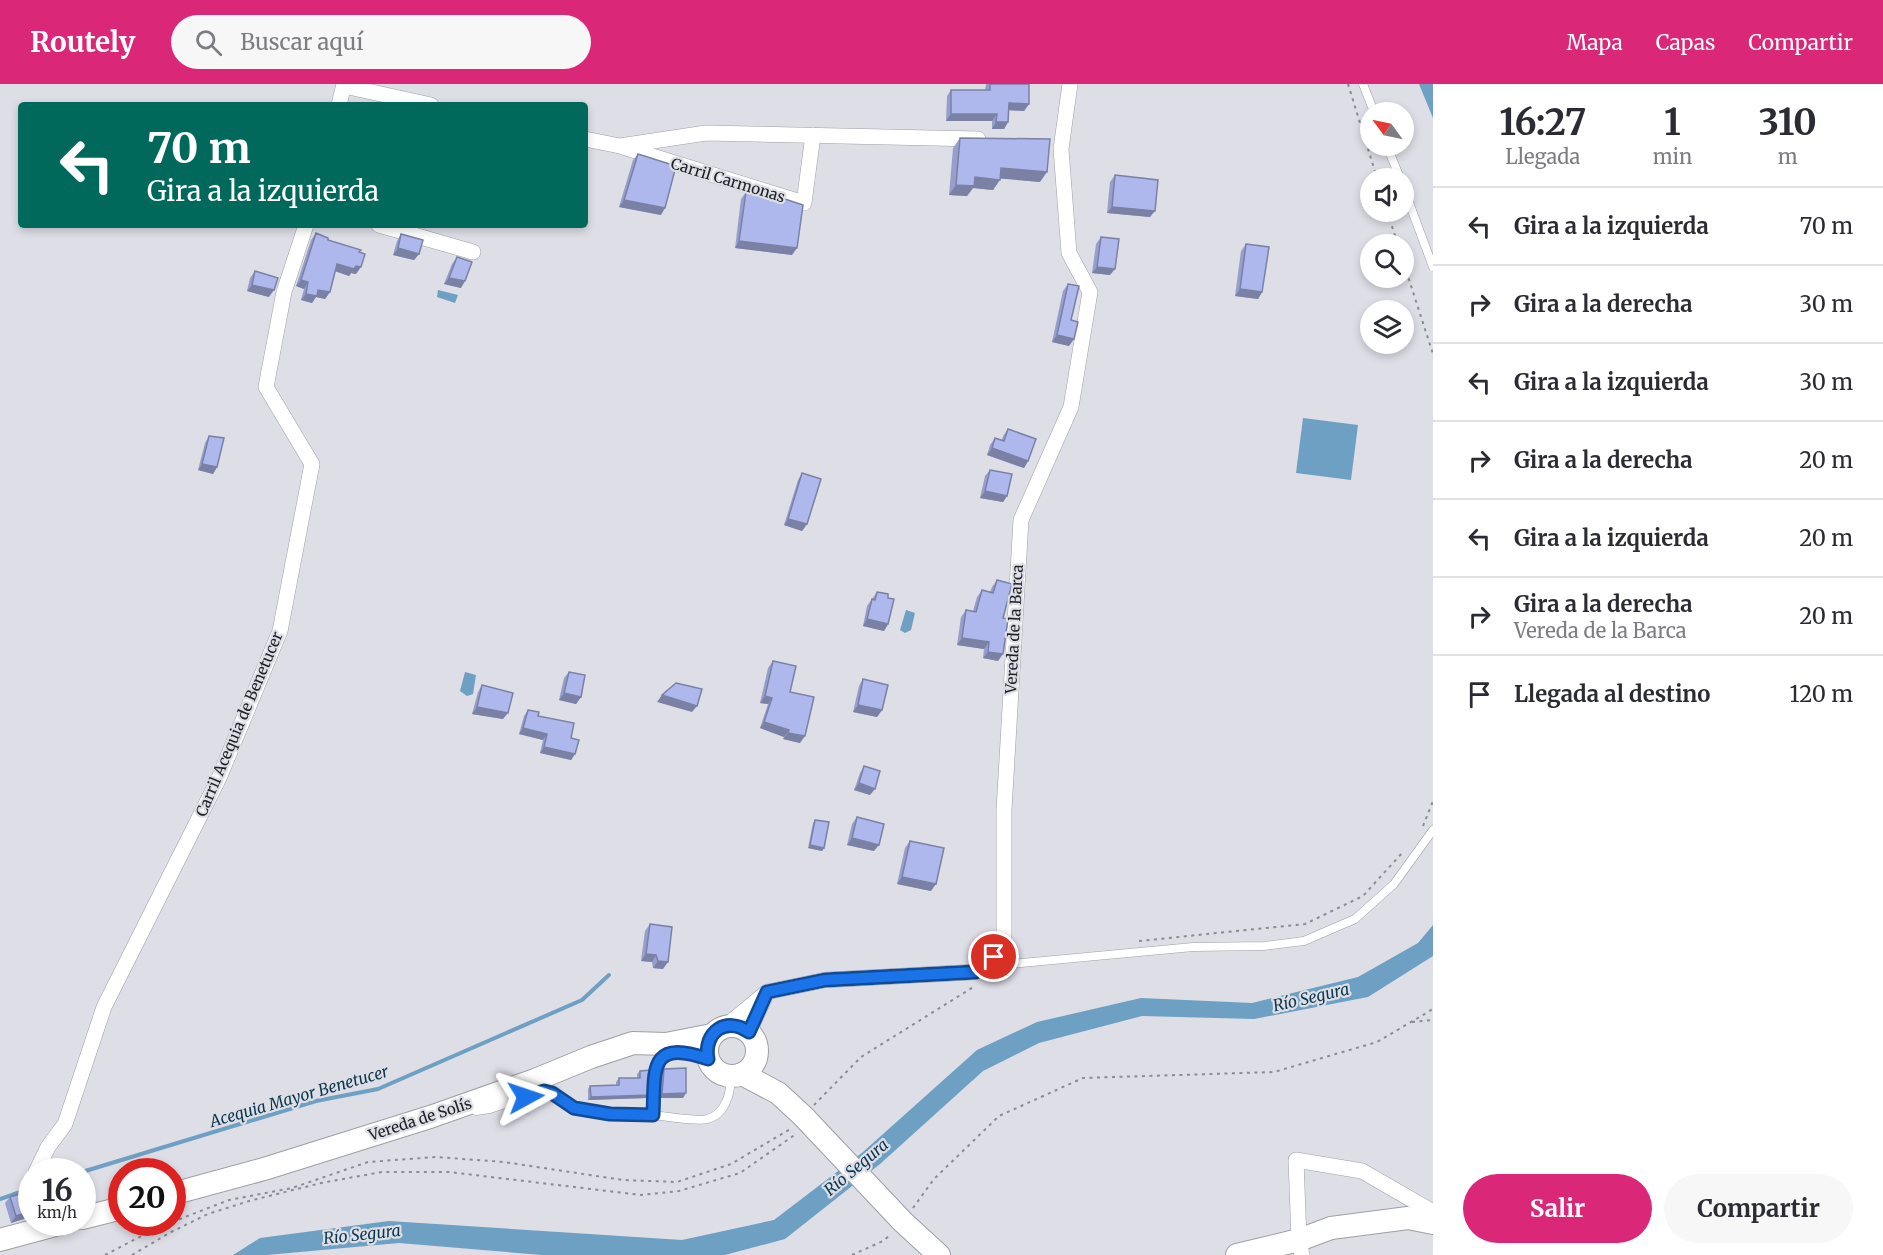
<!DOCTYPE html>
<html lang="es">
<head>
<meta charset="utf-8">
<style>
	:root { --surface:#fff; --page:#f7f7f7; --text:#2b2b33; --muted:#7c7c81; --line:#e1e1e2; --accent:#db2777 }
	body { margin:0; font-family:Merriweather,serif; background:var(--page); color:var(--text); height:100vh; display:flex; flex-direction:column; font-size:22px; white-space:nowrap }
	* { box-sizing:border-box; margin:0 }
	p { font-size:20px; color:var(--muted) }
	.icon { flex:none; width:33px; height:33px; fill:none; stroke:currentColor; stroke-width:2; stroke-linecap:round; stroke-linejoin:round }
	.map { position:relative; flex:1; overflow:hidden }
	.details { display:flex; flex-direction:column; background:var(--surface); width:450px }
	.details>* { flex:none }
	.banner { position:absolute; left:18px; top:18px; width:570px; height:126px; border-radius:6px; box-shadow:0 3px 9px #0003; background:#00695c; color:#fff; overflow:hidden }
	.needle { width:39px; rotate:303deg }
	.buttons { position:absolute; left:1360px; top:18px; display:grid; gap:12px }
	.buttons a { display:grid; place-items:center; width:54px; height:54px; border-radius:50%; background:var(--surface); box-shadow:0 3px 9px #0003; font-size:30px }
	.speed { position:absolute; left:18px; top:1074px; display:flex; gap:12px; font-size:30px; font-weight:700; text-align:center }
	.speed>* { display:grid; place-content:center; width:78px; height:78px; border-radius:50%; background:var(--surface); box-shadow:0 3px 9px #0003; line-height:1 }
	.speed small { font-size:15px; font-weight:400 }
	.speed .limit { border:9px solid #d22; background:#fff; color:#111 }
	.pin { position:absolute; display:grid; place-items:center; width:51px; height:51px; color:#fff; margin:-26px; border:3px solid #fff; border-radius:50%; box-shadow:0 2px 6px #0007 }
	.me { position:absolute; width:66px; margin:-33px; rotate:85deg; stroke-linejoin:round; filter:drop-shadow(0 0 4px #0008) }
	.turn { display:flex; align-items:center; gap:21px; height:126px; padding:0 30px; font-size:27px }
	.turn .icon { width:78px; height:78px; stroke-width:2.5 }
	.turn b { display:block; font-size:42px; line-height:51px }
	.eta { display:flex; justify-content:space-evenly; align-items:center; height:102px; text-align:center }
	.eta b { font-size:36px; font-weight:700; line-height:42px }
	.cta { display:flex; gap:12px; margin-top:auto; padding:12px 30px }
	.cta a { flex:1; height:69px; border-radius:36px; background:var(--accent); color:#fff; font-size:24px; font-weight:700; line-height:69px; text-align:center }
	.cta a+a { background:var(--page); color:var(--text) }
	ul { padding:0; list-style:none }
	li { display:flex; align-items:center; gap:18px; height:78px; padding:0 30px; border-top:2px solid var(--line) }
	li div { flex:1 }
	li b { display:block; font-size:22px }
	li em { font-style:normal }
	header { display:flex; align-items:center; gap:36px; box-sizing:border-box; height:84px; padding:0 30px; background:var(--accent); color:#fff }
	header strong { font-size:28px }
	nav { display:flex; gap:33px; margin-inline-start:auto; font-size:21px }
	.search { width:420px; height:54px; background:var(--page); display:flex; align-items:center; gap:15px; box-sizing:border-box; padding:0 21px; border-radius:33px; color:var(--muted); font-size:22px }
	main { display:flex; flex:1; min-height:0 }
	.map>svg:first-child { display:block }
	.water { fill:#6da0c2 }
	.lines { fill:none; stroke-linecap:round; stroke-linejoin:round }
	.stream { stroke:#6da0c2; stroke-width:4 }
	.lane-casing { stroke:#9e9fa6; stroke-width:9 }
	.street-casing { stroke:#9e9fa6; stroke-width:16 }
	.secondary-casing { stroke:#9e9fa6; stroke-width:24 }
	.path { stroke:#8b8c92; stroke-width:2; stroke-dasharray:3 4.5; stroke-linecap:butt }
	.lane { stroke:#fff; stroke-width:8 }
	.street { stroke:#fff; stroke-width:15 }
	.secondary { stroke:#fff; stroke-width:22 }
	.wall { fill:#969ecb }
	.shaded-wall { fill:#7a81a5 }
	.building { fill:#afb8ec; stroke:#7a81a5; stroke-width:1.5 }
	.route-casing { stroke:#114b97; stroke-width:15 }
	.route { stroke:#1a73e8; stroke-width:10 }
	.labels { text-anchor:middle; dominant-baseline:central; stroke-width:4.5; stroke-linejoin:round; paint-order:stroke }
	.street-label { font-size:15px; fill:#202124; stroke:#dddee6 }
	.water-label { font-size:16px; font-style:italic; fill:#0a364e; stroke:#dddee6 }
</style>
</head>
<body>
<header>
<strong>Routely</strong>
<div class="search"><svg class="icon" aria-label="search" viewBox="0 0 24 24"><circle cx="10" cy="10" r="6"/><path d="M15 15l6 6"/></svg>Buscar aquí</div>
<nav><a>Mapa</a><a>Capas</a><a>Compartir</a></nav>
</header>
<main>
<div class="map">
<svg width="1433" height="1171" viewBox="0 0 1433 1171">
	<rect width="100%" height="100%" fill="#dddee6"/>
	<g class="water">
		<polygon points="1419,0 1433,0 1433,34"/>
		<polygon points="438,206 458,211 455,219 437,213"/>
		<polygon points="1303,334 1358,341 1351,396 1296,389"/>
		<polygon points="906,526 915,529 911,546 905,549 900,546"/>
		<polygon points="465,588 476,591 473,610 467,612 460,607"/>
		<polygon points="1433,841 1433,872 1368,913 1254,935 1142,932 1039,959 983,987 880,1080 785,1155 725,1171 542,1171 399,1159 267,1171 233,1171 260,1154 389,1137 682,1156 774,1136 863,1068 977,966 1037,938 1141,914 1252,919 1358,893 1418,859"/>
	</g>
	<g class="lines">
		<g class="stream">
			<polyline points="82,1088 316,1017 378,1005 582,916 609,891"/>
			<polyline points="0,1115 26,1106"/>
		</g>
		<defs>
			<g id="lane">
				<polyline points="1363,0 1374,28"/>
				<polyline points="1387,62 1400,94"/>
				<polyline points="1404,105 1433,183"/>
				<polyline points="994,873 1011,880 1193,863 1264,862 1304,857 1355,835 1394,800 1433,746"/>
				<path d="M476 1027 490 1025 544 1007C556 1010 563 1018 573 1023 590 1031 634 1031 653 1031 654 1019 651 982 660 974 666 967 680 969 688 968"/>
				<path d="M653 1031C664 1032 698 1038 707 1035 725 1031 732 1008 730 992"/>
			</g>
			<g id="street">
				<polyline points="344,2 431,21"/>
				<polyline points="339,21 344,0"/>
				<polyline points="585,55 620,62 706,49 978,55"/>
				<polyline points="623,63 804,119 813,51"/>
				<polyline points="379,141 473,168"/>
				<polyline points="726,942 767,908 825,896 975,888 994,873 1004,852 1004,726 1021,436 1071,323 1090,208 1069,169 1061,65 1070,0"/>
				<polyline points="749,948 766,911"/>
				<polyline points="36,1088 48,1063 65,1040 104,923 219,694 280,547 312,380 266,303 284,208 306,141"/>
				<polyline points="1302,1171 1299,1156 1296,1076 1362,1087 1433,1128"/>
			</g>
			<g id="secondary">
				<circle cx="732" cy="967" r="25"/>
				<polyline points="742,990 778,1009 803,1032 903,1138 939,1171"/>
				<polyline points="172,1110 264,1085 430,1033 535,996 591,973 633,959 666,960 712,951"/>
				<polyline points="82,1134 122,1124"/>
				<polyline points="0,1156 67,1138"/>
				<polyline points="1237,1171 1299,1156 1331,1144 1408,1134 1433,1139"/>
			</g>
		</defs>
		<use href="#lane" class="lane-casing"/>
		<use href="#street" class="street-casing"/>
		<use href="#secondary" class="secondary-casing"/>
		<g class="path">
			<polyline points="1348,0 1377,94"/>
			<polyline points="1387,128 1398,160"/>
			<polyline points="1404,180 1433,270"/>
			<polyline points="1423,742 1433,717"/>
			<polyline points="1139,857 1305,840 1363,812 1403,768"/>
			<polyline points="1412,938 1433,936"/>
			<polyline points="814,1021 861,973 975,902"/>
			<polyline points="913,1124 934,1095 999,1032 1083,994 1274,988 1377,958 1433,925"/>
			<polyline points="172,1138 229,1116 292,1104 368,1078 436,1073 504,1078 623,1096 677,1098 731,1080 792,1044"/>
			<polyline points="105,1171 151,1147 172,1138"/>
			<polyline points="132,1171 171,1148 208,1130 249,1117 321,1099 382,1088 449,1088 641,1111 679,1107 740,1089 796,1050"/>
			<polyline points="852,1171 883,1157 890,1151"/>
		</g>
		<use href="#lane" class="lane"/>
		<use href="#street" class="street"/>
		<use href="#secondary" class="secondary"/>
	</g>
	<g class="wall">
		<polygon points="986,0 1029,0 1029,20 1024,27 1009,26 1008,38 1004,45 992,45 992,37 946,37 947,12 951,6 985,6"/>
		<polygon points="960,54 1040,98 1000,94 993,106 973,104 967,112 949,111 953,64"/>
		<polygon points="638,70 661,131 619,123 633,76"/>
		<polygon points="1115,91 1150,133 1107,129 1110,98"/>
		<polygon points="746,108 792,171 735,164 741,115"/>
		<polygon points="316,149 328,156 359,168 356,190 351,189 349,192 335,187 330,208 325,215 316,213 312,219 301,216 304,205 296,202 311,156"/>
		<polygon points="401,150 419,170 414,176 393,171 397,157"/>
		<polygon points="1101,153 1110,191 1092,189 1096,160"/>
		<polygon points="1246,160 1262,208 1258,215 1235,212 1241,167"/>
		<polygon points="457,173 461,204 444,200 452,180"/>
		<polygon points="255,187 269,213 247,207 250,194"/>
		<polygon points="1068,200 1071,236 1069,262 1052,258 1063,207"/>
		<polygon points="1008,345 1028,377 1024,384 987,371 990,361 995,354 1002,356 1003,352"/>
		<polygon points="209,352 217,383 213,390 198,386 205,359"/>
		<polygon points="990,386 1007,412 1003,418 980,414 985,392"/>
		<polygon points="802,389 807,440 802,447 784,441 798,396"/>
		<polygon points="997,496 1003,534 998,577 983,574 984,565 957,561 961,533 966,526 973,527 977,513 982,506 990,508 992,503"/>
		<polygon points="877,508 888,540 884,547 863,542 867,522"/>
		<polygon points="773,577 790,608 800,659 783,655 784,653 760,644 768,620 760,619 768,584"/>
		<polygon points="569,588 581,613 576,620 559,616 564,594"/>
		<polygon points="863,595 882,626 877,633 853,628 859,602"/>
		<polygon points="482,601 503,635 472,630 478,608"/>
		<polygon points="528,626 538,632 571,654 575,670 571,676 540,669 543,656 519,650 524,632"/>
		<polygon points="864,682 870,711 854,706 860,689"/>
		<polygon points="857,733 874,767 847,761 852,740"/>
		<polygon points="815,736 824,764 822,767 808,764 813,739"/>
		<polygon points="910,757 931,807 897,800 905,764"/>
		<polygon points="650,840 663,885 653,884 652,878 641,877 645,847"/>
		<polygon points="664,985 683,1014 659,1014 661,989"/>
		<polygon points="640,987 650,1011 647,1014 588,1016 588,1005 590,1002 616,1001 616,998 619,994 637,994 637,990"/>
		<polygon points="10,1113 30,1133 11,1139 5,1119"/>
	</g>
	<g class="shaded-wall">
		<polygon points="1009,19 1029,20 1024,27 1004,26"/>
		<polygon points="951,30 997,30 992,37 946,37"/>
		<polygon points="996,38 1008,38 1004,45 992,45"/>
		<polygon points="1001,84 1047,88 1040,98 994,94"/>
		<polygon points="975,93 1000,96 993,106 973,104 967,112 949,111 956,101"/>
		<polygon points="624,116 665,124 661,131 619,123"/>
		<polygon points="1112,123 1155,127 1150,133 1107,129"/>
		<polygon points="739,157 797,164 792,171 735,164"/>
		<polygon points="398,164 419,170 414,176 393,171"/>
		<polygon points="337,180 354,185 349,192 332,186"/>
		<polygon points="356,182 361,183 356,190 351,189"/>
		<polygon points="1097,183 1115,185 1110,191 1092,189"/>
		<polygon points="449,194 465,197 461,204 444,200"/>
		<polygon points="301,196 308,198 304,205 296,202"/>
		<polygon points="252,201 274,206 269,213 247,207"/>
		<polygon points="1240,205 1262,208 1258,215 1235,212"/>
		<polygon points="318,206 330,208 325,215 316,213 312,219 301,216 306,210"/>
		<polygon points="1057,251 1074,255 1069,262 1052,258"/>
		<polygon points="992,364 1028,377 1024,384 987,371"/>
		<polygon points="202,380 217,383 213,390 198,386"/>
		<polygon points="985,407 1007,412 1003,418 980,414"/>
		<polygon points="788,435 807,440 802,447 784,441"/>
		<polygon points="867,535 888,540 884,547 863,542"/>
		<polygon points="962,554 989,558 984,565 957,561"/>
		<polygon points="988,568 1003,570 998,577 983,574"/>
		<polygon points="564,609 581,613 576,620 559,616"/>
		<polygon points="662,611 697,622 692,628 657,618"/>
		<polygon points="765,612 772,614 768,620 760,619"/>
		<polygon points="858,621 882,626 877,633 853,628"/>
		<polygon points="477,623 508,629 503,635 472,630"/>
		<polygon points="764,638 789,646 784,653 760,644"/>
		<polygon points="523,644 547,650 543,656 519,650"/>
		<polygon points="788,649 805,652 800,659 783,655"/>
		<polygon points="544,663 575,670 571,676 540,669"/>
		<polygon points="859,699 875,705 870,711 854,706"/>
		<polygon points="852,754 879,761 874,767 847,761"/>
		<polygon points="810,761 824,764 822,767 808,764"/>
		<polygon points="902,793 936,800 931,807 897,800"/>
		<polygon points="646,870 656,871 652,878 641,877"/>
		<polygon points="658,877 668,878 663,885 653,884"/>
		<polygon points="686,1009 683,1014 659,1014 662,1010"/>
		<polygon points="650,1011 647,1014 588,1016 591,1013"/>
		<polygon points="32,1127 32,1131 30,1133 11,1139 16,1132"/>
	</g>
	<g class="building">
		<polygon points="990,0 1029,0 1029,20 1009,19 1008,38 996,38 997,30 951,30 951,6 990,6"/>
		<polygon points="960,54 1050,55 1047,88 1001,84 1000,96 975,93 974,102 956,101"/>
		<polygon points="638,70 676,82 665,124 624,116"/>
		<polygon points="1115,91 1158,96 1155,127 1112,123"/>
		<polygon points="746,108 776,112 803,121 797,164 739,157"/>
		<polygon points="316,149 328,154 328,156 361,166 359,168 365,170 361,183 356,182 354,185 337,180 330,208 318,206 317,212 306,210 308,198 301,196"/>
		<polygon points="401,150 423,156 419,170 398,164"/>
		<polygon points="1101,153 1119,155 1115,185 1097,183"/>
		<polygon points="1246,160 1269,163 1262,208 1240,205"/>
		<polygon points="457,173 472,178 465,197 449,194"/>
		<polygon points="255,187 278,194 274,206 252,201"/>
		<polygon points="1068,200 1079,202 1071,236 1078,238 1074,255 1057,251"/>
		<polygon points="1008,345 1036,355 1028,377 992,364 995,354 1004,357"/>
		<polygon points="209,352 224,354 217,383 202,380"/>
		<polygon points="990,386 1012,390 1007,412 985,407"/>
		<polygon points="802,389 821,395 807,440 788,435"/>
		<polygon points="997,496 1012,500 1003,534 1008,535 1003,570 988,568 989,558 962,554 966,526 976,528 982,506 993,509"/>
		<polygon points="877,508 888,510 888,514 894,515 888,540 867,535 872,515 875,516"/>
		<polygon points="773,577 796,582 790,608 814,613 805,652 788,649 789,646 764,638 772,614 765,612"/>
		<polygon points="569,588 585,591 581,613 564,609"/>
		<polygon points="863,595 888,601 882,626 858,621"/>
		<polygon points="676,599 702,605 697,622 662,611"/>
		<polygon points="482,601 513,609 508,629 477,623"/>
		<polygon points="528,626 539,628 538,632 574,639 571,654 579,656 575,670 544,663 547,650 523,644"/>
		<polygon points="864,682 880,687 875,705 859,699"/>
		<polygon points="857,733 884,740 879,761 852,754"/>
		<polygon points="815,736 829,738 824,764 810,761"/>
		<polygon points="910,757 944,764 936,800 902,793"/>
		<polygon points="650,840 672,843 668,878 658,877 656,871 646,870"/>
		<polygon points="686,984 686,1009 662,1010 664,985"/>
		<polygon points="651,986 650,1011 591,1013 590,1002 619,1001 619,994 640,994 640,987"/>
		<polygon points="29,1107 32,1115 32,1127 16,1132 10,1113"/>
	</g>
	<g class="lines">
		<defs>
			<path id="route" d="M526 1013 544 1007 552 1009 574 1024 610 1030 653 1031C655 986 648 954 708 975 703 948 726 932 749 948L767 908 825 896 975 888 994 873"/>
		</defs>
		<use href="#route" class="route-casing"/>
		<use href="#route" class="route"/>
	</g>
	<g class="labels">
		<g class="street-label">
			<text transform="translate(728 96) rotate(17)">Carril Carmonas</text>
			<text transform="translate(1014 545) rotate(-87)">Vereda de la Barca</text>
			<text transform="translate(239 640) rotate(-67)">Carril Acequia de Benetucer</text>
			<text transform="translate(420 1035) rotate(-18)">Vereda de Solís</text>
		</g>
		<g class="water-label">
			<text transform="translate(1311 913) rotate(-13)">Río Segura</text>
			<text transform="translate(299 1012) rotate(-16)">Acequia Mayor Benetucer</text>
			<text transform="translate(856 1083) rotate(-40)">Río Segura</text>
			<text transform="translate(362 1150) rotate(-6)">Río Segura</text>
		</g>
	</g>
</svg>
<div class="buttons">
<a><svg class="needle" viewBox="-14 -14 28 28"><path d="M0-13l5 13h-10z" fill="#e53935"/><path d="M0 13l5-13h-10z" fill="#7c7c81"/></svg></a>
<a><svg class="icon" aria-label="sound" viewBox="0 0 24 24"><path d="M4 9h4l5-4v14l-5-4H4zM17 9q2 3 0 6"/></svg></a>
<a><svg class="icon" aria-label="search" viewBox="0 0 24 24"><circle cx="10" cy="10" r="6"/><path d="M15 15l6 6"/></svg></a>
<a><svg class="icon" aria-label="layers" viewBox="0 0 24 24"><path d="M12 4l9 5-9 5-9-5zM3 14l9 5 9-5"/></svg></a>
</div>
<div class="speed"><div>16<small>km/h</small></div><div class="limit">20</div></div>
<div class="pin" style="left:994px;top:873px;background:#d93025"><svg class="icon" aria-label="arrive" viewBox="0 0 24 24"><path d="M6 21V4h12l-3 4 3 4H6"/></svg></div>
<svg class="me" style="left:526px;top:1013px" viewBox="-20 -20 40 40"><path d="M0-17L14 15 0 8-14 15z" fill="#1a73e8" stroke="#fff" stroke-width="4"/></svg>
<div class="banner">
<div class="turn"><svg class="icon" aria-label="left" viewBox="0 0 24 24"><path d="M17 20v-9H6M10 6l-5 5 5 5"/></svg><div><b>70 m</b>Gira a la izquierda</div></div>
</div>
</div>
<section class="details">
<div class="eta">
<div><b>16:27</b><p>Llegada</p></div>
<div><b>1</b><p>min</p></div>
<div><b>310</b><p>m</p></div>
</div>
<ul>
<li><svg class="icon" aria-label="left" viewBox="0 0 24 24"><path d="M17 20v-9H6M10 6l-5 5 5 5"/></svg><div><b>Gira a la izquierda</b></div><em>70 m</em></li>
<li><svg class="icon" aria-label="right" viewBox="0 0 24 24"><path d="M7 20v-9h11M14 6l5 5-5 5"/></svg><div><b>Gira a la derecha</b></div><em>30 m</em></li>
<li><svg class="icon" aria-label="left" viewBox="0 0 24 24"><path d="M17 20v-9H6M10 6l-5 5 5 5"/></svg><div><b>Gira a la izquierda</b></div><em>30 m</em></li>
<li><svg class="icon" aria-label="right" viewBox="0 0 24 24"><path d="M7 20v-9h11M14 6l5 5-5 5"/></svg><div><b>Gira a la derecha</b></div><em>20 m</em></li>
<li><svg class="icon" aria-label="left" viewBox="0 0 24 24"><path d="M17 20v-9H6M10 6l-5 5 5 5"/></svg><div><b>Gira a la izquierda</b></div><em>20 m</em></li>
<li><svg class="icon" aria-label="right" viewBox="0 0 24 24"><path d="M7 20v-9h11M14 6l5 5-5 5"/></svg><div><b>Gira a la derecha</b><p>Vereda de la Barca</p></div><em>20 m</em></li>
<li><svg class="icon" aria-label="arrive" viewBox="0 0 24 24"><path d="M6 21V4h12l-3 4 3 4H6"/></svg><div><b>Llegada al destino</b></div><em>120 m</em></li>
</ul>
<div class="cta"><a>Salir</a><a>Compartir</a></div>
</section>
</main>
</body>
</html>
